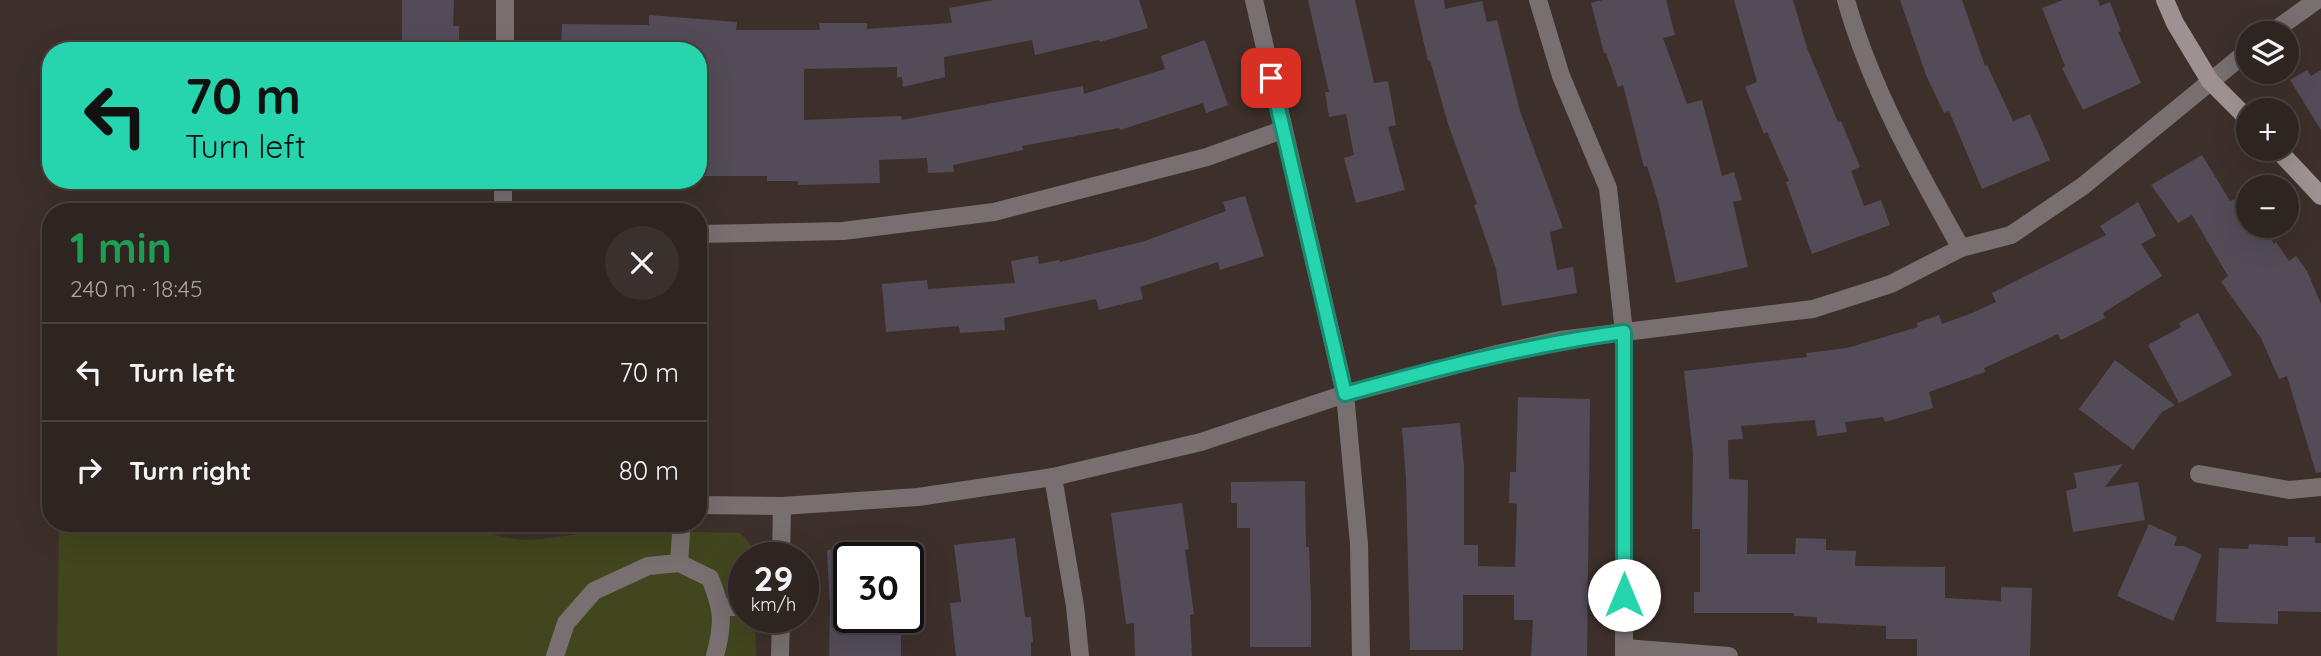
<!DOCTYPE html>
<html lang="en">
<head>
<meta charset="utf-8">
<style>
	:root { --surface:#2e2420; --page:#3a302d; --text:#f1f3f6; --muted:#a7a4a5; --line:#49413e }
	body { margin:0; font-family:Quicksand,sans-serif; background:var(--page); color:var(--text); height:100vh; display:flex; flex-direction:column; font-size:26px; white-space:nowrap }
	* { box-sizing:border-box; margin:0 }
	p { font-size:23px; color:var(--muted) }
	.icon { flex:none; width:38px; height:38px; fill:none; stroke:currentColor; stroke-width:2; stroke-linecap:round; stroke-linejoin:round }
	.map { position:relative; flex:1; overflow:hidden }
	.panel { position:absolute; left:42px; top:203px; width:665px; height:329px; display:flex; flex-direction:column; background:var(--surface); border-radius:28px; box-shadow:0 7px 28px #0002,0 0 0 2px var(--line) }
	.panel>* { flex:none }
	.hud { position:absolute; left:42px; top:42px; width:665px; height:147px; border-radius:28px; box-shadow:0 7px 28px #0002,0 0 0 2px var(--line); background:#26d5ae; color:#111; overflow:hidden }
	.fabs { position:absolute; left:2236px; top:21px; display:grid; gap:14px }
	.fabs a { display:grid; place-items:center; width:63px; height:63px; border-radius:50%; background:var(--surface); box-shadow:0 7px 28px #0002,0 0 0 2px var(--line); font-size:35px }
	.speed { position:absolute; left:728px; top:542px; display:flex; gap:14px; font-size:35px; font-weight:700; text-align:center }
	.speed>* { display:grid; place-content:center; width:91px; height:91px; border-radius:50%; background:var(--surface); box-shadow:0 7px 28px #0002,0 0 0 2px var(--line); line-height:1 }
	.speed small { font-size:18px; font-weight:400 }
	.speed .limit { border:4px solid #111; border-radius:10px; background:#fff; color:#111 }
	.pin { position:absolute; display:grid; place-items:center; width:60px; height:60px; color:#fff; margin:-30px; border-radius:14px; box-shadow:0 4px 10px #0006 }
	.me { position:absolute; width:77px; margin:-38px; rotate:0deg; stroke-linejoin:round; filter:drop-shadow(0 0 5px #0008) }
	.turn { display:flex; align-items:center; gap:24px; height:147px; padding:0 28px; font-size:32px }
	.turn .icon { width:91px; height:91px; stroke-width:2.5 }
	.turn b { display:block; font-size:49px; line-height:60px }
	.round { display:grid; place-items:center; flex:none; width:74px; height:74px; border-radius:37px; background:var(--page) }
	.overview { display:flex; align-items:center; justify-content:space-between; height:119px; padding:0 28px }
	h1 { font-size:42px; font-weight:700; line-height:52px; color:#1e9e55 }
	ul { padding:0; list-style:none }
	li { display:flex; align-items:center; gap:21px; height:98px; padding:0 28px; border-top:2px solid var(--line) }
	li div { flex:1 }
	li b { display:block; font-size:26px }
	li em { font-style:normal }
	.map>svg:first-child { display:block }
	.green { fill:#41461e }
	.building { fill:#534c58 }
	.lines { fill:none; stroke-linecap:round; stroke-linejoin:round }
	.street { stroke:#776f70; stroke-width:18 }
	.secondary { stroke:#9d9192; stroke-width:18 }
	.route-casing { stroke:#198a71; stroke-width:18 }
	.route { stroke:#26d5ae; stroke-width:12 }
</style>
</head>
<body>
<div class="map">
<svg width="2321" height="656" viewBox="0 0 2321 656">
	<rect width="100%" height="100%" fill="#3d302b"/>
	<path class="green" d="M59 523H365V533H477V528C527 550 550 535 599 532 645 529 693 532 739 533 749 541 753 546 754 558H744V618H755L756 656H57Z"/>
	<g class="building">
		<polygon points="402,0 454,0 453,26 459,26 459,50 402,51"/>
		<polygon points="994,0 1139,0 1148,28 1100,42 1099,40 1035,55 1032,40 944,57 945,77 903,87 902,77 897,77 897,67 804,69 804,120 901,116 902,120 1083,86 1084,94 1165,69 1161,56 1205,40 1228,105 1206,113 1203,103 1120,130 1119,128 1022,146 1023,150 953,165 954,172 928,173 927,158 879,160 880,183 798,185 798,181 767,181 767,176 698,176 698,51 561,51 562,24 649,25 649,15 737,22 736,30 820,30 819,23 867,23 867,29 952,23 949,8"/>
		<polygon points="1308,0 1355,0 1374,83 1388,81 1396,125 1388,127 1405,190 1356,203 1344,158 1354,155 1346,114 1329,117 1325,92 1329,92"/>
		<polygon points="1414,0 1444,0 1445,9 1482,1 1487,22 1497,20 1520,111 1563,228 1550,232 1557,270 1573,267 1577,293 1502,306 1496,269 1474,205 1477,204 1448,124 1430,60 1428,61"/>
		<polygon points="1603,0 1666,0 1675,35 1663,38 1687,104 1702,100 1722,176 1734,172 1742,200 1733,202 1748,267 1676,283 1658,201 1647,166 1644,167 1623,85 1618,87 1606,53 1604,53 1591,3"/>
		<polygon points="1734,0 1793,0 1807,48 1838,122 1841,121 1860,167 1851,171 1864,206 1881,200 1890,225 1812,254 1786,182 1789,181 1767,132 1764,134 1745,87 1757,82"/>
		<polygon points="1900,0 1962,0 1985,66 1987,65 2013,121 2030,114 2050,160 1982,189 1949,111 1944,113 1926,75"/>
		<polygon points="2063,0 2098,0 2100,6 2110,2 2121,31 2118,32 2141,83 2083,110 2062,68 2065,66 2042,8"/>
		<polygon points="2307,70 2311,76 2321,70 2321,130 2290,80"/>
		<polygon points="2202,155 2230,201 2234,199 2249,226 2263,226 2274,244 2276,242 2289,261 2296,256 2307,271 2321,304 2321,472 2316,473 2287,376 2279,379 2261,338 2221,282 2228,276 2192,215 2178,223 2151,185"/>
		<polygon points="1245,196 1264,256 1220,270 1218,262 1140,287 1143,299 1099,310 1096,299 1004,318 1005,330 960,333 959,326 886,332 882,284 927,280 928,289 1015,283 1011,261 1038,256 1039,264 1059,260 1060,262 1145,241 1226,211 1223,202"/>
		<polygon points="2138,202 2156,236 2141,244 2162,276 2103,313 2105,318 2061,340 2058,334 1984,368 1985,372 1929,392 1933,408 1885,422 1883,417 1845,422 1847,432 1817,436 1815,420 1741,426 1743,439 1728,440 1729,479 1748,480 1747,554 1795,554 1796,538 1826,539 1826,550 1856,551 1855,566 1945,567 1945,598 2001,601 2001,587 2032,588 2030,656 1917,656 1917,639 1886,639 1886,626 1817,623 1817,617 1794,616 1794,613 1694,613 1694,592 1700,592 1700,529 1692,529 1693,454 1684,371 1807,357 1806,353 1847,348 1918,327 1917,323 1939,315 1942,324 1972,313 1996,302 1992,293 2106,235 2100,226"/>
		<polygon points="2198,313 2232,375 2179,403 2148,345 2181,327 2179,323"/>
		<polygon points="2115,360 2175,405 2162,412 2133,450 2079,409"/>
		<polygon points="1518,397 1590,399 1587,656 1531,656 1533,620 1514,620 1514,595 1463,595 1463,650 1410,650 1406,478 1402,428 1460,423 1464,467 1464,545 1478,545 1478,566 1515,567 1517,504 1509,503 1510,472 1516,472"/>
		<polygon points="2123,464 2105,487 2138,482 2145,520 2073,532 2066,491 2077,488 2074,473"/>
		<polygon points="1305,481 1306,547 1309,547 1311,604 1311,647 1250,647 1250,528 1237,528 1237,503 1231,503 1231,482"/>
		<polygon points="1182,503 1189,549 1185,550 1194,614 1190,615 1192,656 1135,656 1134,623 1126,624 1111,513"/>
		<polygon points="2149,524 2177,537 2174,546 2184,546 2202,555 2173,621 2117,596"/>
		<polygon points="2288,537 2315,537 2315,543 2321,543 2321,612 2278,611 2278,624 2216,622 2219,548 2248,549 2249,544 2288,546"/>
		<polygon points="1015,538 1025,617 1031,617 1033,642 1031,642 1031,656 956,656 950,603 961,602 954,545"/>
		<polygon points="849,549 849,618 901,618 901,656 829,656 830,607 827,550"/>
	</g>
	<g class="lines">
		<g class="street">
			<polyline points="1254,0 1345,394 1359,544 1361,656"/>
			<polyline points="1538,0 1561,76 1608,188 1624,332 1624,656"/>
			<path d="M1846 0C1871 88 1916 168 1961 248"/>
			<polyline points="2271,33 2317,0"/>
			<polyline points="505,51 505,0"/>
			<polyline points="503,212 503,180"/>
			<polyline points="698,234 843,231 994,212 1207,157 1282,130"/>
			<polyline points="2199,474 2289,490 2321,487"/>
			<polyline points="1053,477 1075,606 1080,656"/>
			<polyline points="698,505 782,506 918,497 1053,477 1201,442 1345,394 1497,354 1560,340 1813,309 1891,284 1961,248 2011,235 2083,186 2249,50"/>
			<polyline points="781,558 782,506"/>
			<polyline points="679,563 681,533"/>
			<polyline points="722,607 744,607"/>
			<polyline points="1624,648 1729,656"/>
			<path d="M555 656 566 623 594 591 648 566 679 563 710 578C723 611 724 621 715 656"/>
			<polyline points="780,656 781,618"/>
		</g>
		<g class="secondary">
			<polyline points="2165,0 2175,23 2210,81 2249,120"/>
			<polyline points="2277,149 2321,196"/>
		</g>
	</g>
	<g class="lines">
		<defs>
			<path id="route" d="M1271 78 1345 394C1437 368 1529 345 1624 332V595"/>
		</defs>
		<use href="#route" class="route-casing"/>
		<use href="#route" class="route"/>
	</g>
</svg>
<div class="fabs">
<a><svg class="icon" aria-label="layers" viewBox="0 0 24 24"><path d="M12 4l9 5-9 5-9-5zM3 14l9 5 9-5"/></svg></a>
<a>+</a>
<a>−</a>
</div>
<div class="speed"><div>29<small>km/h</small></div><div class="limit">30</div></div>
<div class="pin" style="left:1271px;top:78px;background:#d93025"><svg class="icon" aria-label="arrive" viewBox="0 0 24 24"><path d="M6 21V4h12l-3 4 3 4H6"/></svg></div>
<svg class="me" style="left:1624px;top:595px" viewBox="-20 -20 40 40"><circle r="19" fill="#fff"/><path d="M0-13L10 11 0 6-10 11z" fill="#26d5ae"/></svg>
<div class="hud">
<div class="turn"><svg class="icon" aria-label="left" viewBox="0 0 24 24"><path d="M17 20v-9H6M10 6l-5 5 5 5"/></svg><div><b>70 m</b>Turn left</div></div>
</div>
<section class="panel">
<div class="overview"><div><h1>1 min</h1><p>240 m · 18:45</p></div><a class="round"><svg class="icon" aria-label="close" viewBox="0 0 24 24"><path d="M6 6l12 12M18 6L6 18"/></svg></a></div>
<ul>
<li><svg class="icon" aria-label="left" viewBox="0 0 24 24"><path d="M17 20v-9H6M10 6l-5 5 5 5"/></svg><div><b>Turn left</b></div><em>70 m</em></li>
<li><svg class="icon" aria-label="right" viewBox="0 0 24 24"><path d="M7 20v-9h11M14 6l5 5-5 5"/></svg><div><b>Turn right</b></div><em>80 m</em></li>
</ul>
</section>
</div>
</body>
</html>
